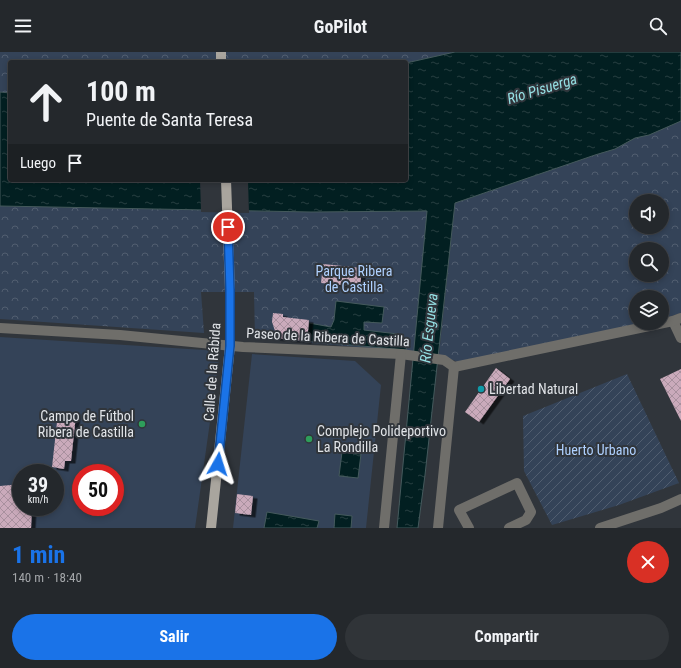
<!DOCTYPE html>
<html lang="es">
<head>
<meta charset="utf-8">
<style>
	:root { --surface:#24282c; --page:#303438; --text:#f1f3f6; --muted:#a3a6a9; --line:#414448; --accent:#1a73e8 }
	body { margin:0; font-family:"Roboto Condensed",sans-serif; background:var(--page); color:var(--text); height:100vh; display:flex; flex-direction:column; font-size:15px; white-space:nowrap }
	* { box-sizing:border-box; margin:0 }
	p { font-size:13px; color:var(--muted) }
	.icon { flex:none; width:22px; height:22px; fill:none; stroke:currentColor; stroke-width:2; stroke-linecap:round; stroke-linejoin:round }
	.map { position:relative; height:476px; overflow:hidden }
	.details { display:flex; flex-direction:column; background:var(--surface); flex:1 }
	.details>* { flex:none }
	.top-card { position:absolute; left:8px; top:8px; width:400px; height:122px; border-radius:4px; box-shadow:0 2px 6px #0003,0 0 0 1px var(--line); background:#24282c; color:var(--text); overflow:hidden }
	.buttons { position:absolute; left:629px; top:142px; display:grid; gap:8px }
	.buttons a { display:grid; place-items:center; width:40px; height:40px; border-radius:50%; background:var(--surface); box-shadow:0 2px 6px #0003,0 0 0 1px var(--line); font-size:20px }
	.speed { position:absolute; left:12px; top:412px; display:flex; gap:8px; font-size:20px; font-weight:700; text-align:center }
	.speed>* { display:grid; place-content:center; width:52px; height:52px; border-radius:50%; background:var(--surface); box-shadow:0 2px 6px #0003,0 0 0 1px var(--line); line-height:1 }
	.speed small { font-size:10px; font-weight:400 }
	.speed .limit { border:6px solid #d22; background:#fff; color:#111 }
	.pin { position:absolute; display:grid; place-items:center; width:34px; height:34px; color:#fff; margin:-17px; border:2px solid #fff; border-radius:50%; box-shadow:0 1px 4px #0007 }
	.me { position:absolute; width:44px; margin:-22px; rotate:6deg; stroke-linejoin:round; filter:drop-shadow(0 0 3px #0008) }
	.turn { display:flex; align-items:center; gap:14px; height:84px; padding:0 12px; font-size:18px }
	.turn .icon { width:52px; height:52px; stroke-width:2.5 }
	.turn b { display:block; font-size:28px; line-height:34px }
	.then { display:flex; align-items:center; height:38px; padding:0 12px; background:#0003; gap:8px; font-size:15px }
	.round { display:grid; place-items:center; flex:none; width:42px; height:42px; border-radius:21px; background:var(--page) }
	.headline { display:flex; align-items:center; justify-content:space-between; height:68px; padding:0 12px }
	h1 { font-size:24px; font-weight:700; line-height:30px; color:var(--accent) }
	.button { display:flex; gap:8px; margin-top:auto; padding:8px 12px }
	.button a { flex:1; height:46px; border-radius:24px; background:var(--accent); color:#fff; font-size:16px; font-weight:700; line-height:46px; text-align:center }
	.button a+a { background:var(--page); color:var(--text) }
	header { display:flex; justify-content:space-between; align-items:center; height:52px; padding:0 12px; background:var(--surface); font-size:18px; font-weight:700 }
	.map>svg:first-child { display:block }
	.grass { fill:#344358; fill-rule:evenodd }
	.forest { fill:url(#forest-crowns); fill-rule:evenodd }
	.garden { fill:url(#garden-furrows) }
	.water { fill:url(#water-ripples); stroke:#455a5d }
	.pier { fill:#30353b }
	.building { fill:url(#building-cross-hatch); filter:url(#shadow) }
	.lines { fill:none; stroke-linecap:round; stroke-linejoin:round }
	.minor { stroke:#6f6e6a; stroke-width:10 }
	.major { stroke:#a9a59e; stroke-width:10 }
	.route-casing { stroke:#114b97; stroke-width:10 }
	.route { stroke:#1a73e8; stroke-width:7 }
	.culture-dot { fill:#0f9aa8; stroke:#30353b; stroke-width:1.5 }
	.leisure-dot { fill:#2e9e5b; stroke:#30353b; stroke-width:1.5 }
	.labels { text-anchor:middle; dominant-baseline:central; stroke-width:4; stroke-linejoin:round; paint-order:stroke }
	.park-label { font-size:14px; fill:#afd1ff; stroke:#30353b }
	.street-label { font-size:14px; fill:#e1e4e8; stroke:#30353b }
	.poi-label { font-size:14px; fill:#e1e4e8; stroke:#30353b; text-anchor:start }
	.water-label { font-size:15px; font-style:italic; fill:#94dfe3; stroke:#30353b }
</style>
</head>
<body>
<header><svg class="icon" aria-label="menu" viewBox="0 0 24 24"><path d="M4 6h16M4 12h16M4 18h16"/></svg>GoPilot<svg class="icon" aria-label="search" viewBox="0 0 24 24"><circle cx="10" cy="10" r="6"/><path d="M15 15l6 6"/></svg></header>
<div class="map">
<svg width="681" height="476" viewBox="0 0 681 476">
	<defs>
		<pattern id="forest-crowns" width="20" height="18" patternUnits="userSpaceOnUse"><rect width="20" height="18" fill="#344358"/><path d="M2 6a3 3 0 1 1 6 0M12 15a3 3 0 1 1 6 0" fill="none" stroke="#515e70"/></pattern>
		<pattern id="garden-furrows" width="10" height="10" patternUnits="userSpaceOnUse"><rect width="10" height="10" fill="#344358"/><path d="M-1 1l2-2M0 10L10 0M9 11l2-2" fill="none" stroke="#515e70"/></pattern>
		<pattern id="water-ripples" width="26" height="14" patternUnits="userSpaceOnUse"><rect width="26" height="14" fill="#021f21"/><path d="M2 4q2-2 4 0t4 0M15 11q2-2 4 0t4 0" fill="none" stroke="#273f41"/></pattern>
		<pattern id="building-cross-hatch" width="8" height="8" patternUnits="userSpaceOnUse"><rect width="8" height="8" fill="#caaabb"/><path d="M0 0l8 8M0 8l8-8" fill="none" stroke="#a8909e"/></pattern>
		<filter id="shadow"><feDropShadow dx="4.5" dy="2.5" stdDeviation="0" flood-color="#0009"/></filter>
	</defs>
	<rect width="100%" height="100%" fill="#30353b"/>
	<g class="grass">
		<path d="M0 285 220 299 195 476H0ZM21 421H55V455H21ZM81 421H115V455H81Z"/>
		<polygon points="252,302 355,309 381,333 366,476 233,476"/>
	</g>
	<g class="forest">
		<polygon points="0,0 455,0 406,11 406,10 10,10 10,41 0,40"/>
		<path d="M681 69V261L662 267V245H636V271H645L461 311 439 303 455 151 595 103 615 97 635 86 649 83ZM636 149H662V175H636ZM636 197H662V223H636Z"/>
		<polygon points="0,154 311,160 428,159 414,300 255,286 254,240 201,240 204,281 0,267"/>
	</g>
	<polygon class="garden" points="627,322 679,431 619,453 552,473 524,419 523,364"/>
	<g class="water">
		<polygon points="455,0 681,0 681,69 649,83 635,86 615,97 595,103 455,151 425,423 418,476 397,476 427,159 311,160 0,154 0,40 10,41 10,128 406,128 406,11"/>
		<polygon points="336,249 384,255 382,271 364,270 364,278 398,282 407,292 406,298 307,289 309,271 331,275 334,268"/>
		<polygon points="342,400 361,402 358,426 339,424"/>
		<polygon points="267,460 319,469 317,476 264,476"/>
		<polygon points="335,462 352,464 351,476 334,476"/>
	</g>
	<polygon class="pier" points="200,128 248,128 249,161 201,160"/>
	<g class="building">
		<polygon points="323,212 362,216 360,235 321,231"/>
		<polygon points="273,261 283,262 283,265 309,268 307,289 274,286 275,279 272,270"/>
		<polygon points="496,316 510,327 479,370 465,360"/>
		<polygon points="681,317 681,369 660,327"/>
		<polygon points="58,361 76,363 71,409 65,409 64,417 52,415"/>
		<polygon points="21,432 21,455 32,455 31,476 0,476 0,434"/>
		<polygon points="237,442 253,444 251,463 235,461"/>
	</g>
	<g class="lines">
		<g class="minor">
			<polyline points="673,269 681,286"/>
			<polyline points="0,276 120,283 243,295 401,302 444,308 454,315 673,269 681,266"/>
			<polyline points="384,476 401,302"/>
			<polyline points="438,476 454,315"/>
			<polyline points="469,476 459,458 517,431 531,460 526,468 509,476"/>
			<polyline points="600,476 661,456 681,447"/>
		</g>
		<g class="major">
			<polyline points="221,0 221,10"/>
			<polyline points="211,476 230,294 230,238 226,128"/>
		</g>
	</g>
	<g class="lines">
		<defs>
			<polyline id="route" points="218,412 230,294 230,238 228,175"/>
		</defs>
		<use href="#route" class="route-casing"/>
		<use href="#route" class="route"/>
	</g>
	<circle class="culture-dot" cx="481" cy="337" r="4"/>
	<g class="leisure-dot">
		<circle cx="142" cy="372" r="4"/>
		<circle cx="309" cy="387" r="4"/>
	</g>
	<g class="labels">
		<g class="park-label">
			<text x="354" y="219">Parque Ribera<tspan x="354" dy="16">de Castilla</tspan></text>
			<text x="596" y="398">Huerto Urbano</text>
		</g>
		<g class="street-label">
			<text transform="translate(328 285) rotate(3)">Paseo de la Ribera de Castilla</text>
			<text transform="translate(212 320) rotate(-86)">Calle de la Rábida</text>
		</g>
		<g class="poi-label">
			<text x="489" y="337">Libertad Natural</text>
			<text x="134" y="364" text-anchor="end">Campo de Fútbol<tspan x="134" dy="16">Ribera de Castilla</tspan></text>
			<text x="317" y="379">Complejo Polideportivo<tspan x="317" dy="16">La Rondilla</tspan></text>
		</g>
		<g class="water-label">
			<text transform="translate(542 37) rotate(-17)">Río Pisuerga</text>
			<text transform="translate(429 276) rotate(-84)">Río Esgueva</text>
		</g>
	</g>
</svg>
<div class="buttons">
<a><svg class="icon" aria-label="sound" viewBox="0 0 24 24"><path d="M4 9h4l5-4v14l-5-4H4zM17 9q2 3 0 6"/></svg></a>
<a><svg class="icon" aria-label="search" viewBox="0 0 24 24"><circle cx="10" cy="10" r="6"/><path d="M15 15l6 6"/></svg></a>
<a><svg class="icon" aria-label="layers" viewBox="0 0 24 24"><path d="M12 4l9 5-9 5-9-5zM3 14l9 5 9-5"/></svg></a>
</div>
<div class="speed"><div>39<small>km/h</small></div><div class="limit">50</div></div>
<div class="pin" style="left:228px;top:175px;background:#d93025"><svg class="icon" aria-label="arrive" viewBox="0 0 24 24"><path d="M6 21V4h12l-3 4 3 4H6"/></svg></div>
<svg class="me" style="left:218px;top:412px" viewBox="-20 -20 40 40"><path d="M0-17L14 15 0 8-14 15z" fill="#1a73e8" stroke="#fff" stroke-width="4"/></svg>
<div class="top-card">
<div class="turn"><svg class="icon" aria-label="ahead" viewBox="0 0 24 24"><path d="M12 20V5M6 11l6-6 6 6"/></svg><div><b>100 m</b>Puente de Santa Teresa</div></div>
<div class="then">Luego<svg class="icon" aria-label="arrive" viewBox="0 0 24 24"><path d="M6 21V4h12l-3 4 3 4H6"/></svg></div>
</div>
</div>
<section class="details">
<div class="headline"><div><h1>1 min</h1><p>140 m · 18:40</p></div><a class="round" style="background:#d93025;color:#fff"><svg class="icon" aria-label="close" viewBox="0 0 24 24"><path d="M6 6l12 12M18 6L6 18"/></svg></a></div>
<div class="button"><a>Salir</a><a>Compartir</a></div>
</section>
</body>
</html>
